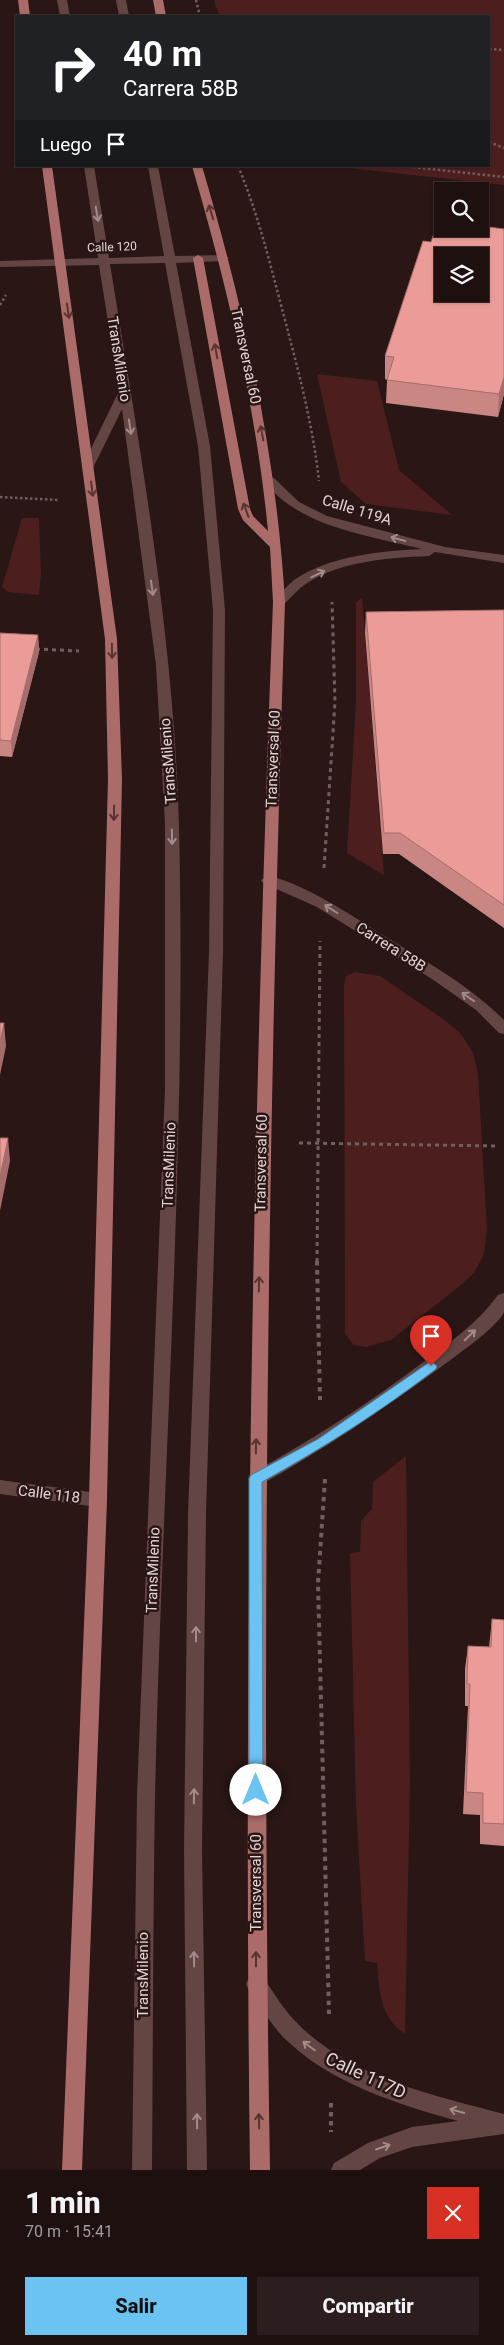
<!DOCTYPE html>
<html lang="es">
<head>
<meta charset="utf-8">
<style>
	:root { --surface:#1f1010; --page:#2c1e1e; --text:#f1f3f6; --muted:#a19d9f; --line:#3c3030; --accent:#6bc3f2 }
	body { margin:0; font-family:Roboto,sans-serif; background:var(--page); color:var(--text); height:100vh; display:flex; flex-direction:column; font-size:19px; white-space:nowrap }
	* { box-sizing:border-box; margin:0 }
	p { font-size:16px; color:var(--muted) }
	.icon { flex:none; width:28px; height:28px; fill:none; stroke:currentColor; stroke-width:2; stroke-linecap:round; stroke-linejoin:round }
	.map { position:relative; height:2170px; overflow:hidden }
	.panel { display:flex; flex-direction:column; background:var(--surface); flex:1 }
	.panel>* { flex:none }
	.top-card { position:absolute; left:15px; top:15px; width:475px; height:152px; border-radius:0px; box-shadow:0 1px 4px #0004,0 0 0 1px var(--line); background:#202124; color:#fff; overflow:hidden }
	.fabs { position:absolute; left:434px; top:182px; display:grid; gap:10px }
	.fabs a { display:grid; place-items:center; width:55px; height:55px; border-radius:0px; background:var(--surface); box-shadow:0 1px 4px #0004,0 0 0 1px var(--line); font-size:25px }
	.pin { position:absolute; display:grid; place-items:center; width:42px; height:42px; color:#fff; margin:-51px -21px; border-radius:50% 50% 50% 0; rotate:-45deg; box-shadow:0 0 5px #0007 }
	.pin .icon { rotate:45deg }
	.me { position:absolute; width:55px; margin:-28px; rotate:0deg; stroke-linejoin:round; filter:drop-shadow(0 0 4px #0008) }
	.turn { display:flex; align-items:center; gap:18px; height:105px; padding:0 25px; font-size:22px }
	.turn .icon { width:65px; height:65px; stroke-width:2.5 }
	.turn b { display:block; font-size:35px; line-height:42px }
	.then { display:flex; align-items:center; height:48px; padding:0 25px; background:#0003; gap:10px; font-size:19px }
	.round { display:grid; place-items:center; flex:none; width:52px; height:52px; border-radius:0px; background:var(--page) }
	.head { display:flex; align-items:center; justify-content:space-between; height:85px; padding:0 25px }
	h1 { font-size:30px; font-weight:800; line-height:38px }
	.cta { display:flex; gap:10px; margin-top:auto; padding:10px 25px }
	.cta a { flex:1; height:58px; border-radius:0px; background:var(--accent); color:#111; font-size:20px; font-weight:800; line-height:58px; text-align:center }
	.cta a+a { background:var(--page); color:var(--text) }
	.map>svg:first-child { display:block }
	.green { fill:#4c1f1e }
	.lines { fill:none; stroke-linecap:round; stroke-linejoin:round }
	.path-far2 { stroke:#705f5e; stroke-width:2.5; stroke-dasharray:2.5 2.5; stroke-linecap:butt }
	.path-far1 { stroke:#705f5e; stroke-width:3; stroke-dasharray:4 4; stroke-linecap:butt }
	.path { stroke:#705f5e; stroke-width:4; stroke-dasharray:4.5 4.5; stroke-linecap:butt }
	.minor { fill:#634543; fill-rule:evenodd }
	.major { fill:#ab6c69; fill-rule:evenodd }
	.wall { fill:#ca8683 }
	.shaded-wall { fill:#a46d6a }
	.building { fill:#eb9c98; stroke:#a46d6a; fill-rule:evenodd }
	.oneway { stroke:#563432 }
	.oneway2 { stroke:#a28c8b }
	.route { fill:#6bc3f2; stroke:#467f9d }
	.labels { text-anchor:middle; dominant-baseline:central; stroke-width:5; stroke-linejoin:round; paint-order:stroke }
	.far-street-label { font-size:12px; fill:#e2d4d3; stroke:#291615 }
	.street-label { font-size:15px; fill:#e2d4d3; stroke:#291615 }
	.near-street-label { font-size:18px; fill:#e2d4d3; stroke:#291615 }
</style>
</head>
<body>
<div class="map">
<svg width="504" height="2170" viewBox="0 0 504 2170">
	<rect width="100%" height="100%" fill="#291615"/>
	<g class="green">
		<polygon points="214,0 504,0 504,185 330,166 489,166 489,16 219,16"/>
		<polygon points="317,374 377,381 399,470 452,515 366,504 341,482"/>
		<polygon points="22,518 39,518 41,574 39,595 8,592 2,587"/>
		<polygon points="362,598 384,875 347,853 356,702 356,602"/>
		<polygon points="355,972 380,976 446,1021 461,1034 473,1053 478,1074 487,1230 484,1254 474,1273 457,1288 391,1340 366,1347 354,1345 345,1334 344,985 346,976"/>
		<path d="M406 1456 410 1783 405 2034C380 2018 379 1989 377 1963L365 1961 356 1805 350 1553 360 1552 361 1521 372 1509 373 1482Z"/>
	</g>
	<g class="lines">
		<g class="path-far2">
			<polyline points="196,0 200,16"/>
			<polyline points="489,49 504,50"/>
			<polyline points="489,142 504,148"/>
			<path d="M238 166C259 216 271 268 285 320 299 373 313 426 319 481"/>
			<polyline points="403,166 504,177"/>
			<polyline points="0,305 6,295"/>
			<polyline points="0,497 59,500"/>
		</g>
		<g class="path-far1">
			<polyline points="36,649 79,651"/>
			<polyline points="324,868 335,702 332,602"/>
			<polyline points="299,1143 498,1146"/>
			<polyline points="317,1262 320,941"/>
		</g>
		<g class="path">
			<polyline points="317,1261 320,1400"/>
			<polyline points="325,1479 318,1583 329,2014"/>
			<polyline points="331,2103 331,2132"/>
		</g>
		<g class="minor">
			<polygon points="57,0 67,0 70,16 60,16"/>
			<polygon points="116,0 126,0 129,16 119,16"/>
			<path d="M84 166H94L109 258 164 256 148 166H158L175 256 224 255 229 258 224 261 176 263 210 446 225 610 223 952 206 1514 202 1850 207 2170H187L184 1850 188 1514 209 952 213 610 198 446 165 263 110 264C140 450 174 638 179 826 187 1150 162 1472 155 1796 153 1920 153 2045 152 2170H132L137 1795 165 1089V823L156 665 122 409 93 468 89 469 83 465 119 391 99 265 0 267V261L98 258Z"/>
			<path d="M270 477 274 478 299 502 327 516 445 547 504 555V563L435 552 429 556C387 558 338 561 303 586 296 591 290 599 283 605H275L273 602 275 599C281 593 287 586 294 580 329 556 380 551 422 549 368 535 300 528 264 481Z"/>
			<path d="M268 875C310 887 349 914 386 937 427 962 470 986 504 1020V1034L499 1033 476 1010 432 979 317 907 263 883 261 880Z"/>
			<path d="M504 1293C504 1298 504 1307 504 1312 497 1328 455 1356 441 1367 383 1409 325 1449 262 1484L256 1486 250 1484 248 1479 250 1474C310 1441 368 1404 422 1363 450 1342 478 1323 498 1295Z"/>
			<polygon points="0,1480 98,1493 104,1495 107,1500 104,1505 98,1507 0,1494"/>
			<path d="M256 1975 263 1977C274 1993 284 2010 297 2023 351 2078 433 2095 504 2114V2134L412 2147 380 2158 360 2170H331L334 2163 368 2143 412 2127 458 2121C397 2104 329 2083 283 2037 270 2023 260 2006 249 1991L246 1984 249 1977Z"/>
		</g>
		<g class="major">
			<polygon points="18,0 28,0 30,16 20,16"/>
			<polygon points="153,0 163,0 166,16 156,16"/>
			<polygon points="42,166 52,166 117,639 122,779 107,1500 82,2170 62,2170 89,1500 108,779 105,639"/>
			<path d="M192 166H202C245 312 276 451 285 602 268 1125 261 1647 270 2170H250C243 1647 253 1125 273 602L270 547 243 520 238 509 193 258 198 255 203 258 250 509 253 516 268 531C256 407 227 286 192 166Z"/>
		</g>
	</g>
	<g class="wall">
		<polygon points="504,229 504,394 498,417 386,403 387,380 385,379 385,356 431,242"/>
		<polygon points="504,610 504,928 399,854 383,854 365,633 366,612"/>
		<polygon points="0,633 38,635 39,652 12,757 0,756"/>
		<polygon points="492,1619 504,1620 504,1846 480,1844 480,1815 463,1814 468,1706 465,1706 465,1669 468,1646 489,1647"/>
	</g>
	<g class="shaded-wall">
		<polygon points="504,377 504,394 498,417 499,394"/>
		<polygon points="38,635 39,652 12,757 11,741"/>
		<polygon points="4,1023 6,1046 0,1075 0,1042"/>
		<polygon points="8,1138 10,1161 0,1211 0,1177"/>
	</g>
	<g class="building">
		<path d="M438 222H442V229H480V226L504 229V377L499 394 387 380 394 357 385 356 423 241 431 242ZM442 256H480V294H442Z"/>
		<polygon points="504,610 504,905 400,833 384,833 366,612"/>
		<polygon points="0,633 38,635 11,741 0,740"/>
		<polygon points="0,1023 4,1023 0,1042"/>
		<polygon points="0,1138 8,1138 0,1177"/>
		<polygon points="492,1619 504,1620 504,1824 483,1823 483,1793 466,1792 470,1684 467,1684 468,1646 491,1647"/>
	</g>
	<defs><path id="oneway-shaft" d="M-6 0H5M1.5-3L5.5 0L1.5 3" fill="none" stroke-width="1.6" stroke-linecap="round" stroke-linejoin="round" transform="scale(1.25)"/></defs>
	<g class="oneway">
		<use href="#oneway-shaft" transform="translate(211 212) rotate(-107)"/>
		<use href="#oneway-shaft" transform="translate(68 311) rotate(82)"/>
		<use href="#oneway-shaft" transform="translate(216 351) rotate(-100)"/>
		<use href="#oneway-shaft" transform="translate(262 433) rotate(-100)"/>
		<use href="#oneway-shaft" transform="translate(92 489) rotate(83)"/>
		<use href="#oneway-shaft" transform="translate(246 510) rotate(-110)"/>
		<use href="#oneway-shaft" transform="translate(112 651) rotate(89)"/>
		<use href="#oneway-shaft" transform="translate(114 813) rotate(91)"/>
		<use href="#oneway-shaft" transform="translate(259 1284) rotate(-89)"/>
		<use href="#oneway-shaft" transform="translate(256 1446) rotate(-89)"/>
		<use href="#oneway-shaft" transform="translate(256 1959) rotate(-90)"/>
		<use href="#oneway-shaft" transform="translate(259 2121) rotate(-91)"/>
	</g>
	<g class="oneway2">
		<use href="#oneway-shaft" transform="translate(97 214) rotate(80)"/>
		<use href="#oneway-shaft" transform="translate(130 427) rotate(81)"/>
		<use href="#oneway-shaft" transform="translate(398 539) rotate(-165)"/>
		<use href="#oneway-shaft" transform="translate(318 574) rotate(-26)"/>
		<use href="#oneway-shaft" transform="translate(152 588) rotate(82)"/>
		<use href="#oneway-shaft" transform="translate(172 837) rotate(89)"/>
		<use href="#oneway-shaft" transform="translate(331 909) rotate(-148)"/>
		<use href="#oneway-shaft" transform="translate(468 997) rotate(-145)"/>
		<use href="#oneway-shaft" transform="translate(470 1335) rotate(-44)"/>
		<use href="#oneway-shaft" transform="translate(196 1634) rotate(-90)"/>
		<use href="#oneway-shaft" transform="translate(194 1796) rotate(-89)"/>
		<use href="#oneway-shaft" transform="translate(194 1959) rotate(-91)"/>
		<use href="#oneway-shaft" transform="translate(309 2046) rotate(-143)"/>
		<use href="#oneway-shaft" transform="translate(457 2111) rotate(-165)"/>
		<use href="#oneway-shaft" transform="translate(197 2121) rotate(-91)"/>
		<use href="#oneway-shaft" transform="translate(383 2147) rotate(-19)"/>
	</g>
	<path class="route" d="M431 1361 437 1366 436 1369C380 1412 323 1448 262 1482L263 1790 261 1795 256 1796 251 1795 249 1790V1479L251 1475 318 1439Z"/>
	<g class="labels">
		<g class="far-street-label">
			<text transform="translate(112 247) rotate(-2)">Calle 120</text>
		</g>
		<g class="street-label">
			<text transform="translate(246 356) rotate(78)">Transversal 60</text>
			<text transform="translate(119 359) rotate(81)">TransMilenio</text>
			<text transform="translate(357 510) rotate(17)">Calle 119A</text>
			<text transform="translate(273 759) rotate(-88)">Transversal 60</text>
			<text transform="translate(168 761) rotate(-94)">TransMilenio</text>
			<text transform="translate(391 947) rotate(32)">Carrera 58B</text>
			<text transform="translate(261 1163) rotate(-89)">Transversal 60</text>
			<text transform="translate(169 1165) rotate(-88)">TransMilenio</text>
			<text transform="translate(49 1494) rotate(7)">Calle 118</text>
			<text transform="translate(153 1570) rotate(-88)">TransMilenio</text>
			<text transform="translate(256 1883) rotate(-90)">Transversal 60</text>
			<text transform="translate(143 1975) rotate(-90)">TransMilenio</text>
		</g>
		<g class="near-street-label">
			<text transform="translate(366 2075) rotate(25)">Calle 117D</text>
		</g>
	</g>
</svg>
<div class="fabs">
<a><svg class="icon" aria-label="search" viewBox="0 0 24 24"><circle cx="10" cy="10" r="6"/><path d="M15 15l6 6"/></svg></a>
<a><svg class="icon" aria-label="layers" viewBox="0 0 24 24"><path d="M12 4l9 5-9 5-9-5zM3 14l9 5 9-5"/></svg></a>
</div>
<div class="pin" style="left:431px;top:1366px;background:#d93025"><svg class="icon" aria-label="arrive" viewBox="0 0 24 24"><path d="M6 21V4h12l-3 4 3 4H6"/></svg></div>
<svg class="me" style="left:256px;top:1790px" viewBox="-20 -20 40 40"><circle r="19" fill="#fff"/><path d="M0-13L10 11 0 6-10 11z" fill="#6bc3f2"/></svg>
<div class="top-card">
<div class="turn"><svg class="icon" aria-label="right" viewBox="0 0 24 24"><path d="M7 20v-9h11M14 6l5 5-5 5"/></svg><div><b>40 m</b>Carrera 58B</div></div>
<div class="then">Luego<svg class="icon" aria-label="arrive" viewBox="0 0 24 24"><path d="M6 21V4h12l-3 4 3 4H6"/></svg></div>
</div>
</div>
<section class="panel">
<div class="head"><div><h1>1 min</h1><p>70 m · 15:41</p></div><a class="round" style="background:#d93025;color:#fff"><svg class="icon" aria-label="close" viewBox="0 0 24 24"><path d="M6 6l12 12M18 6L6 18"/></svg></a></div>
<div class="cta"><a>Salir</a><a>Compartir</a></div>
</section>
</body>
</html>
